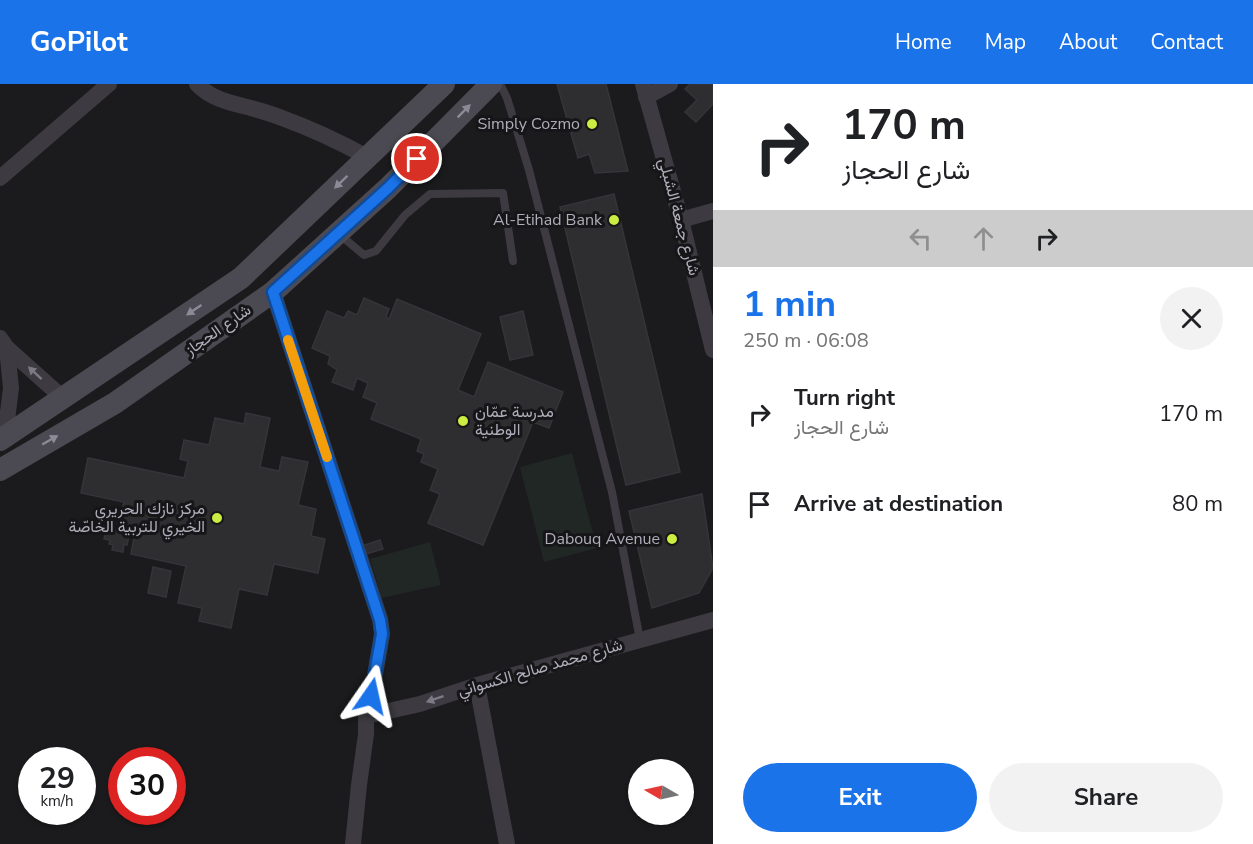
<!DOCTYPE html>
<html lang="en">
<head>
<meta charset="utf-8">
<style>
	:root { --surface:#fff; --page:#f2f2f2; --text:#202124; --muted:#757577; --accent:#1a73e8 }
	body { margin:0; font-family:"Nunito Sans",Vazirmatn,sans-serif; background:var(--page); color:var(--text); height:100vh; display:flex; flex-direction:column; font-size:22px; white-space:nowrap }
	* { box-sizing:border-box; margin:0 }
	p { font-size:20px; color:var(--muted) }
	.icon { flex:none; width:33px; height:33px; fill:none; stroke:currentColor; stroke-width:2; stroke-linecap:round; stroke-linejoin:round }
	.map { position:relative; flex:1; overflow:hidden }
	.sheet { display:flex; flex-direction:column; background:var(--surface); width:540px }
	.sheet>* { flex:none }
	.top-card { background:#fff; color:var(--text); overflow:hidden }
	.needle { width:39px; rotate:279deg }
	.controls { position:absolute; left:628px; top:675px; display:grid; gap:12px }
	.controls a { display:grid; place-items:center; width:66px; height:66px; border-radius:50%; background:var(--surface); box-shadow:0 2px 4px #0004; font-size:30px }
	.speed { position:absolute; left:18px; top:663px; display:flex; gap:12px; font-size:30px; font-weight:700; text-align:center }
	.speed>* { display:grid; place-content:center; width:78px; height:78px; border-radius:50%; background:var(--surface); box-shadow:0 2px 4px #0004; line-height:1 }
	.speed small { font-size:15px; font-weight:400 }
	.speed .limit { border:9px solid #d22; background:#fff; color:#111 }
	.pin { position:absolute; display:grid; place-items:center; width:51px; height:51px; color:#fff; margin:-26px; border:3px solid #fff; border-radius:50%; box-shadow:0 2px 6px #0007 }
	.me { position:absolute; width:66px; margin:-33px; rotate:11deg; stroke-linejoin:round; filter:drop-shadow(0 0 4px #0008) }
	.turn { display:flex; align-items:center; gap:21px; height:126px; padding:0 30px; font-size:27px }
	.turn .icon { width:78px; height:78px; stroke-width:2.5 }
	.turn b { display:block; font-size:42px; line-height:51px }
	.lanes { display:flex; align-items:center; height:57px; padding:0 30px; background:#0003; justify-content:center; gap:30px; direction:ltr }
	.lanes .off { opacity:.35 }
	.round { display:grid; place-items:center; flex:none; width:63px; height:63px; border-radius:32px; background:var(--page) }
	.overview { display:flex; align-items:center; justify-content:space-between; height:102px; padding:0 30px }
	h1 { font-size:36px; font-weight:700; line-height:45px; color:var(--accent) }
	.button { display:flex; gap:12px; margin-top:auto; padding:12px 30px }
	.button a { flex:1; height:69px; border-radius:36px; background:var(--accent); color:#fff; font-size:24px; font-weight:700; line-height:69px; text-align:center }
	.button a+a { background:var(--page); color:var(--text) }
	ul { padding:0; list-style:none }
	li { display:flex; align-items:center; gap:18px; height:90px; padding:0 30px }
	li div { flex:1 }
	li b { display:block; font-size:22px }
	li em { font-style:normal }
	header { display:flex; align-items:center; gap:36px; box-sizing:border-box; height:84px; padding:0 30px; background:var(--accent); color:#fff }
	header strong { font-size:28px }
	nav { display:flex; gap:33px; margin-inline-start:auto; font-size:21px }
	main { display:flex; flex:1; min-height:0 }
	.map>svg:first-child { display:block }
	.green { fill:#202725 }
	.building { fill:#2e2d30; stroke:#363438; stroke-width:1.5 }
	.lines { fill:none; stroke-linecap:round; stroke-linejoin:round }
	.service { stroke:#3d3b41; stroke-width:8 }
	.minor { stroke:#3d3b41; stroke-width:16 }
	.secondary { stroke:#4b4951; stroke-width:22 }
	.oneway { fill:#8d8a96 }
	.oneway2 { fill:#7c7a84 }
	.route-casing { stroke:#114b97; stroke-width:15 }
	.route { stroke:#1a73e8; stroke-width:10 }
	.slow { stroke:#f59e0b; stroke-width:10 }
	.poi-dot { fill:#cbec41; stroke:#161517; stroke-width:2 }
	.labels { text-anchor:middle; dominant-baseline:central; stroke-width:6; stroke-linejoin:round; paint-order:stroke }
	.poi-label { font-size:16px; fill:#b0adbb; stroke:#161517; text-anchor:end }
	.street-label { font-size:16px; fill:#b0adbb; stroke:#161517 }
</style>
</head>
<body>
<header>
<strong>GoPilot</strong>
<nav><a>Home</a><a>Map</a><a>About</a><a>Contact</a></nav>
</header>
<main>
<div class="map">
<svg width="713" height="760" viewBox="0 0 713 760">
	<rect width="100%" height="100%" fill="#1b1a1c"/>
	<g class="green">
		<polygon points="572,369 597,464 544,478 520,383"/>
		<polygon points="430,458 441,501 382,514 370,475"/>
	</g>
	<g class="building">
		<polygon points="557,0 606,0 628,87 595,89 589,70 578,74"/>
		<polygon points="690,0 713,0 713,20 696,38 685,28 697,16 685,5"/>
		<polygon points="614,110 680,388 626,401 560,123"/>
		<polygon points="364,214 389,225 386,233 389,235 397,215 481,250 458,306 474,313 488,278 563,308 549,344 533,338 483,461 428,439 440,410 430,406 438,385 421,378 424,370 417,367 421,355 371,335 377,319 363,313 368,299 357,294 353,306 332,298 337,286 328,280 330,272 312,264 327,227 344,234 348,227 357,231"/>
		<polygon points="523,227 533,271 510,276 500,233"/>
		<polygon points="246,329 270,334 260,383 279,387 282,373 308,378 298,421 316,425 311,452 325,455 318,489 274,480 267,511 239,505 231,544 199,537 202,524 178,519 186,482 131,470 135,448 118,444 124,418 81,409 88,374 184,394 188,377 180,375 184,356 209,361 215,334 244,340"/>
		<polygon points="702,410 713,484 699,509 652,524 629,427"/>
		<polygon points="107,444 130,448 127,461 124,460 123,468 112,466 113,461 109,460 110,456 104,455"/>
		<polygon points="380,456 383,465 362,471 359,463"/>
		<polygon points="153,483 171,487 166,513 148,509"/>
	</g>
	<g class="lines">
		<g class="service">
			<polyline points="500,0 507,14 529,86 612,408 640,556"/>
			<polyline points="339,150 364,171 376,167 405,131 430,110 503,109 513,177"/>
		</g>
		<g class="minor">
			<path d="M197 0C212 16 232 19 251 24 262 27 272 30 282 34 312 45 340 58 367 73"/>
			<polyline points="643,0 681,136 713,266"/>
			<polyline points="646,13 670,0"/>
			<polyline points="0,94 109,0"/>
			<polyline points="681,136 713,127"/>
			<polyline points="273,208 380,535 382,550 375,591 366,632 366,650 359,701 353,760"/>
			<polyline points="0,254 7,264 63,314"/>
			<polyline points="5,352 11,304 7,264"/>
			<polyline points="477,601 507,760"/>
			<polyline points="366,632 420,620 477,601 713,536"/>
		</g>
		<g class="secondary">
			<polyline points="0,356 241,194 444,0"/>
			<polyline points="0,386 115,319 273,208 388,104 491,0"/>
		</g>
	</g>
	<defs><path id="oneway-solid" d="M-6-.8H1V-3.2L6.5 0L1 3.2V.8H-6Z" transform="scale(1.5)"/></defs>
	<g class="oneway">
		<use href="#oneway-solid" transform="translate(464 27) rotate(-45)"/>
		<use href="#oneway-solid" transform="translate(341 98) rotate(136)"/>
		<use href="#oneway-solid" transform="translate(194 226) rotate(146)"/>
		<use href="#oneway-solid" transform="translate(50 356) rotate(-30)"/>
	</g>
	<g class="oneway2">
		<use href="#oneway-solid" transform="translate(35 289) rotate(-137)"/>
		<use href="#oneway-solid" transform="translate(435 615) rotate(161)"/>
	</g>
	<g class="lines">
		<defs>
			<polyline id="route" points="371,612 382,550 380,536 273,208 388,104 417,75"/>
		</defs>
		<use href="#route" class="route-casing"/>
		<use href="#route" class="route"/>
		<polyline class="slow" points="288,256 327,373"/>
	</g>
	<g class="poi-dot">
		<circle cx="592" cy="40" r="6"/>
		<circle cx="614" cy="136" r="6"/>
		<circle cx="463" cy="337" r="6"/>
		<circle cx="217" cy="434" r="6"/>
		<circle cx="672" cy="455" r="6"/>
	</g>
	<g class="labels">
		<g class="poi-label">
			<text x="580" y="40">Simply Cozmo</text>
			<text x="602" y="136">Al-Etihad Bank</text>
			<text x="475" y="328" text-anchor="start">مدرسة عمّان<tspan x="475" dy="18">الوطنية</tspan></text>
			<text x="205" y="425">مركز نازك الحريري<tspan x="205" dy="18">الخيري للتربية الخاصّة</tspan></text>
			<text x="660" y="455">Dabouq Avenue</text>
		</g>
		<g class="street-label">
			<text transform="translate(679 133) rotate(75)">شارع جمعة الشبلي</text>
			<text transform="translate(218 246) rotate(-35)">شارع الحجاز</text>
			<text transform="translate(540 584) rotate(-16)">شارع محمد صالح الكسواني</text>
		</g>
	</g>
</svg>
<div class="controls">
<a><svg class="needle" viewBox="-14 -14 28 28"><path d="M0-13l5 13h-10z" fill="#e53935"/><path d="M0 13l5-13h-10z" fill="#757577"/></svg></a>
</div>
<div class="speed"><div>29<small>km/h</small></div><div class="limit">30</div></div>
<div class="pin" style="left:417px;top:75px;background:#d93025"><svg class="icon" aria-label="arrive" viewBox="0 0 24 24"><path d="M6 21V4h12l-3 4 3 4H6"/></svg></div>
<svg class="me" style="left:371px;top:612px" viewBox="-20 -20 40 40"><path d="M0-17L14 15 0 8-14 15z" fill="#1a73e8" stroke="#fff" stroke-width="4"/></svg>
</div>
<section class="sheet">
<div class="top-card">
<div class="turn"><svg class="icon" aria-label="right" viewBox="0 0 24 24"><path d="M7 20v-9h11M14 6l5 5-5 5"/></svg><div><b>170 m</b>شارع الحجاز</div></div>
<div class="lanes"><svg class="icon off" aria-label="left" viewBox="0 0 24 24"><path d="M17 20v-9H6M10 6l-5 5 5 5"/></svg><svg class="icon off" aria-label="ahead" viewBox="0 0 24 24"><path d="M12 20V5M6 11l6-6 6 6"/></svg><svg class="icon" aria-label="right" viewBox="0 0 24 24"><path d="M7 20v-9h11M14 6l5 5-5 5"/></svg></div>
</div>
<div class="overview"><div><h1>1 min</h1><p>250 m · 06:08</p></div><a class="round"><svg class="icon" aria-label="close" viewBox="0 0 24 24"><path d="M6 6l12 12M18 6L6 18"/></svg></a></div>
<ul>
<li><svg class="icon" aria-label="right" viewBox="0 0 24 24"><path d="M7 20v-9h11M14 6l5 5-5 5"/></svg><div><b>Turn right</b><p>شارع الحجاز</p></div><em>170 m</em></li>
<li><svg class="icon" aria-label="arrive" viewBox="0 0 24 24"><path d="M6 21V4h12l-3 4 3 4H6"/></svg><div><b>Arrive at destination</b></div><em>80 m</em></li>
</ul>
<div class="button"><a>Exit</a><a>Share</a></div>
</section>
</main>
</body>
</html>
